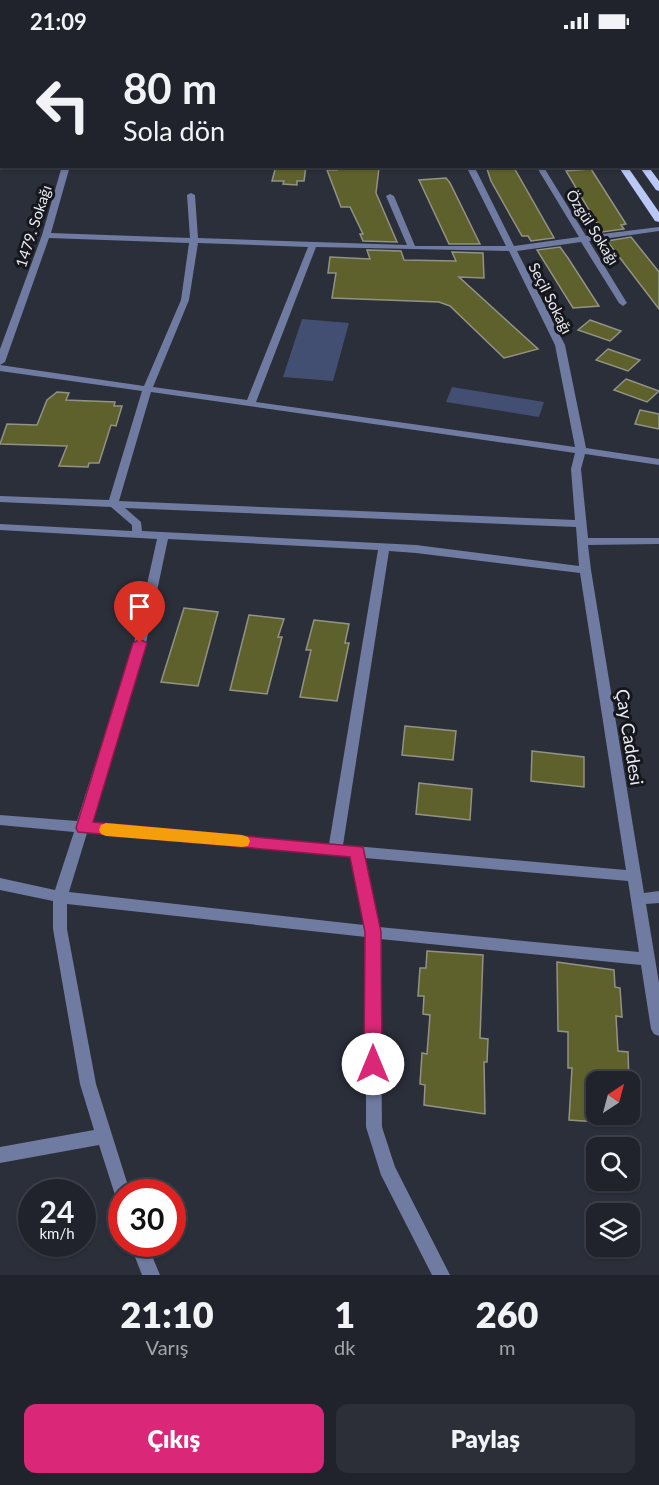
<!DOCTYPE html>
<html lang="tr">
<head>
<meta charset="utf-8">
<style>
	:root { --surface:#20232c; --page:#2d2f38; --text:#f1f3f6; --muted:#a2a4a9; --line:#3d4048; --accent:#db2777 }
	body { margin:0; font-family:Lato,sans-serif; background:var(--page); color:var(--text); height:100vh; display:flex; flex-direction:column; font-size:22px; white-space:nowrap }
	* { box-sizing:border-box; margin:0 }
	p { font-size:20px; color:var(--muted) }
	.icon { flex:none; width:33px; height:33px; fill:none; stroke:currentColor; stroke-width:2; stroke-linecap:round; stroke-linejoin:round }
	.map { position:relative; height:1233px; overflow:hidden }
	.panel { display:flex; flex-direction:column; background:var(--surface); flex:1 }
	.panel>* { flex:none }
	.hud { position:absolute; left:0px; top:0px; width:660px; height:126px; box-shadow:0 2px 4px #0004,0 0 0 2px var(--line); background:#20232c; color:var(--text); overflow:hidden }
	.needle { width:39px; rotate:36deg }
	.tools { position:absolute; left:586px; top:1029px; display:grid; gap:12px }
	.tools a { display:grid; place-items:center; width:54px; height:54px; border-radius:12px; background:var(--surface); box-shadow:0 2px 4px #0004,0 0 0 2px var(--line); font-size:30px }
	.speed { position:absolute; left:18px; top:1137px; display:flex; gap:12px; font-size:30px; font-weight:700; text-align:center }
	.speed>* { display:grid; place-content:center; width:78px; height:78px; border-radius:50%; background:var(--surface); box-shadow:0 2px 4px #0004,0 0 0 2px var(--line); line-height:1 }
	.speed small { font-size:15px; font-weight:400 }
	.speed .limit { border:9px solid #d22; background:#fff; color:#111 }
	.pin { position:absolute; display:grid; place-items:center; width:51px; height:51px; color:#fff; margin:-62px -26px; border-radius:50% 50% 50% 0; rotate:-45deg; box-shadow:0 0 6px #0007 }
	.pin .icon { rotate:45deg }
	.me { position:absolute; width:66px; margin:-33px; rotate:0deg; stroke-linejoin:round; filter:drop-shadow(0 0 4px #0008) }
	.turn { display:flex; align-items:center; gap:21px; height:126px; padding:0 24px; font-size:27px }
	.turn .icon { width:78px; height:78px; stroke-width:2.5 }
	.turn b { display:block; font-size:42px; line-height:51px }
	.eta { display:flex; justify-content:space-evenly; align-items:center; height:102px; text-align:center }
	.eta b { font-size:36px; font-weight:800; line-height:42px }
	.action { display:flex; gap:12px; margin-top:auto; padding:12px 24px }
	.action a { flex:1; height:69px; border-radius:12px; background:var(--accent); color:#fff; font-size:24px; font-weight:800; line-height:69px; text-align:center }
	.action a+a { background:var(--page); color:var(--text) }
	.status { display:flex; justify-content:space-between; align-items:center; height:42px; padding:0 30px; background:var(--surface); direction:ltr }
	.status svg { height:16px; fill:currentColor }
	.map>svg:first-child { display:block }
	.green { fill:#434e73 }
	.building { fill:#5e612c; stroke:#929384; stroke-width:1.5 }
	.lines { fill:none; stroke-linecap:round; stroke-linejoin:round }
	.street { fill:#6f7ba1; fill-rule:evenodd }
	.primary { fill:#b9c8f7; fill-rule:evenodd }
	.route { fill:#db2777; stroke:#8e194d; stroke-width:1.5 }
	.slow { fill:#f59e0b }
	.labels { text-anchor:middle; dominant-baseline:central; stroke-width:6; stroke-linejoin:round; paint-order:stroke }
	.far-street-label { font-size:15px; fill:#e9ebf3; stroke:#16171c }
	.street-label { font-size:18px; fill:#e9ebf3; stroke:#16171c }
</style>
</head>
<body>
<div class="status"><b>21:09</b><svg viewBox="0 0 49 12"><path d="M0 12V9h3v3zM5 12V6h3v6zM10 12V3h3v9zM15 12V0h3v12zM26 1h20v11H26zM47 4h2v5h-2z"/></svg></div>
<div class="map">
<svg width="659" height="1233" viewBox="0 0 659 1233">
	<rect width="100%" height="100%" fill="#2b2f3a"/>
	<g class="green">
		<polygon points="302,277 349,281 333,339 283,335"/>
		<polygon points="452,345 544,360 539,375 446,360"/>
	</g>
	<g class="building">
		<polygon points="276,124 306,124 304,139 297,139 297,143 283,142 284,139 272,139"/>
		<polygon points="486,124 513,124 554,196 531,199 528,194 522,194 491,139"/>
		<polygon points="337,125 379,126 376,151 397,200 363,199 360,192 363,192 350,165 341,165 327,128 337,128"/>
		<polygon points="591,127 626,182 621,183 624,187 602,190 566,129"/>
		<polygon points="446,136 450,141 480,202 449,202 419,138"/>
		<polygon points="631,195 659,230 659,267 607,199"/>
		<polygon points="560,205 568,216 599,264 573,266 537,208"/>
		<polygon points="367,208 401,209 404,218 456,219 452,210 483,211 484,236 459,235 538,307 504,316 450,264 439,260 332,256 336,231 328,231 330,215 370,217"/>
		<polygon points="590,278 621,289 610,299 578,288"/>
		<polygon points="608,307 640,318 628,329 596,318"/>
		<polygon points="626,337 659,349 647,360 614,348"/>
		<polygon points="57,350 69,351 66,358 115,360 114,364 122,364 116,384 111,383 99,421 89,421 88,425 59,424 67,404 0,402 7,382 37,383 47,358"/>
		<polygon points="640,368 659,372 659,387 635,382"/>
		<polygon points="184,566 218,570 198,644 161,640"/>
		<polygon points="249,573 284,577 278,595 282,595 267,652 230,648"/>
		<polygon points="314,578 349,582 345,601 349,601 337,659 300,655 311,608 306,608"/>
		<polygon points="405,684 456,689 453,718 402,713"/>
		<polygon points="532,709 584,715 584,745 531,739"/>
		<polygon points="419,741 472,747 470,778 416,772"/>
		<polygon points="427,909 483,913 480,996 488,997 487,1020 484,1020 485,1072 424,1063 425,1043 420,1042 422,1011 427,1012 430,973 423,972 424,954 418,954 420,926 426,926"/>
		<polygon points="557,920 614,928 615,945 620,946 622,975 616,974 618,1009 628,1010 629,1040 597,1040 597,1080 569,1078 572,1026 568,1026 568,990 558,989"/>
	</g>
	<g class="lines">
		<g class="street">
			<rect x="103" y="0" width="6" height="2"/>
			<polygon points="219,0 226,0 228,2 220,2"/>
			<rect x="288" y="0" width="6" height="2"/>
			<rect x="306" y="0" width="6" height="2"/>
			<rect x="371" y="0" width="6" height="2"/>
			<polygon points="456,0 463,0 454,2"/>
			<rect x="0" y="48" width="2" height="4"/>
			<rect x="658" y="92" width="1" height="4"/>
			<rect x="0" y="100" width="2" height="4"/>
			<path d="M62 124H70L51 191 190 196 187 153 191 151 195 153 198 196 407 203 386 154 390 152 394 154 415 204H506L466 124H474L514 204 579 195 536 124H543L586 194 659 185V189L589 199 627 261 623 264 619 261 581 200 517 209 565 303 586 406 659 417V423L585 412 581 427 588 496H659V502L588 503 591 528 644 851 659 849V861L646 862 659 941V994L654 992 651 987 641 923 380 897 382 1085 395 1125 450 1233H432L381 1133 366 1085V895L67 862V887L96 1042 130 1150H122V1158L116 1156 99 1103 0 1121V1105L94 1088 80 1042 53 887V859L0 848V836L55 848 74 790 0 783V773L77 779 134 601 157 497 0 488V482L132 489V483L111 465 0 460V454L109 458 142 349 0 329V323L144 344 181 258 189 201 49 196 5 320 0 323V307L42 193ZM198 201 308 205 247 358 153 345 189 258ZM316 205 509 209 555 303 575 405 256 360ZM151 350 575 411 571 427 575 478 119 459ZM125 466 576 485 579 524 416 503 142 489 141 480ZM168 497 378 508 329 802 90 781 146 601ZM389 509 416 511 580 531 626 828 343 803ZM87 791 351 814 364 883 69 850ZM365 816 628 839 639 910 379 885Z"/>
			<polygon points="130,1202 147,1202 160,1233 142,1233"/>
		</g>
		<g class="primary">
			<polygon points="532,0 540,0 541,2 533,2"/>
			<polygon points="550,0 558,0 559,2 551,2"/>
			<polygon points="618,124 627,124 659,170 659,180 655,179"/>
			<polygon points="639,124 648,124 659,139 659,149 656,148"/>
		</g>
	</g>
	<polygon class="route" points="140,597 147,601 93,780 363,805 381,890 382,1022 379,1028 373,1031 366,1028 364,1022 365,890 350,815 78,790 76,786 133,601"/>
	<polygon class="slow" points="106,781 242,793 248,795 250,799 248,804 242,805 106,794 101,792 99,788 101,783"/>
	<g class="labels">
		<g class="far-street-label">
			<text transform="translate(33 184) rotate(-72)">1479. Sokağı</text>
			<text transform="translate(593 185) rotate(58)">Özgül Sokağı</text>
			<text transform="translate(551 256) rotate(63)">Seçil Sokağı</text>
		</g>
		<g class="street-label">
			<text transform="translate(630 695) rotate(81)">Çay Caddesi</text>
		</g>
	</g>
</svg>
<div class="tools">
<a><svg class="needle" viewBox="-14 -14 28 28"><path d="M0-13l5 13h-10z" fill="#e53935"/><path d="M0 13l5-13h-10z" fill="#a2a4a9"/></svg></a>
<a><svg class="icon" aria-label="search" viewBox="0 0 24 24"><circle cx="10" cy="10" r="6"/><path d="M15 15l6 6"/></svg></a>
<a><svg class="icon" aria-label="layers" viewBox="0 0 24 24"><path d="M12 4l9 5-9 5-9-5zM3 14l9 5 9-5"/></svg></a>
</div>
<div class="speed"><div>24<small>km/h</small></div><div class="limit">30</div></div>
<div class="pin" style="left:140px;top:601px;background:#d93025"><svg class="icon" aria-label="arrive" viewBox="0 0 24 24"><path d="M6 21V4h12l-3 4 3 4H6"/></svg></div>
<svg class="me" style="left:373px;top:1022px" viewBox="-20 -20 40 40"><circle r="19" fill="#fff"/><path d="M0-13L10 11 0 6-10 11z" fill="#db2777"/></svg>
<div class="hud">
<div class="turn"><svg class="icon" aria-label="left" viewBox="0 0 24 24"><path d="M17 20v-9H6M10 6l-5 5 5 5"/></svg><div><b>80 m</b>Sola dön</div></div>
</div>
</div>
<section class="panel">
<div class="eta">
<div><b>21:10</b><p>Varış</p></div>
<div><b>1</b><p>dk</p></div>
<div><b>260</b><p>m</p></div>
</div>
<div class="action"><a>Çıkış</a><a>Paylaş</a></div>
</section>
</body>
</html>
